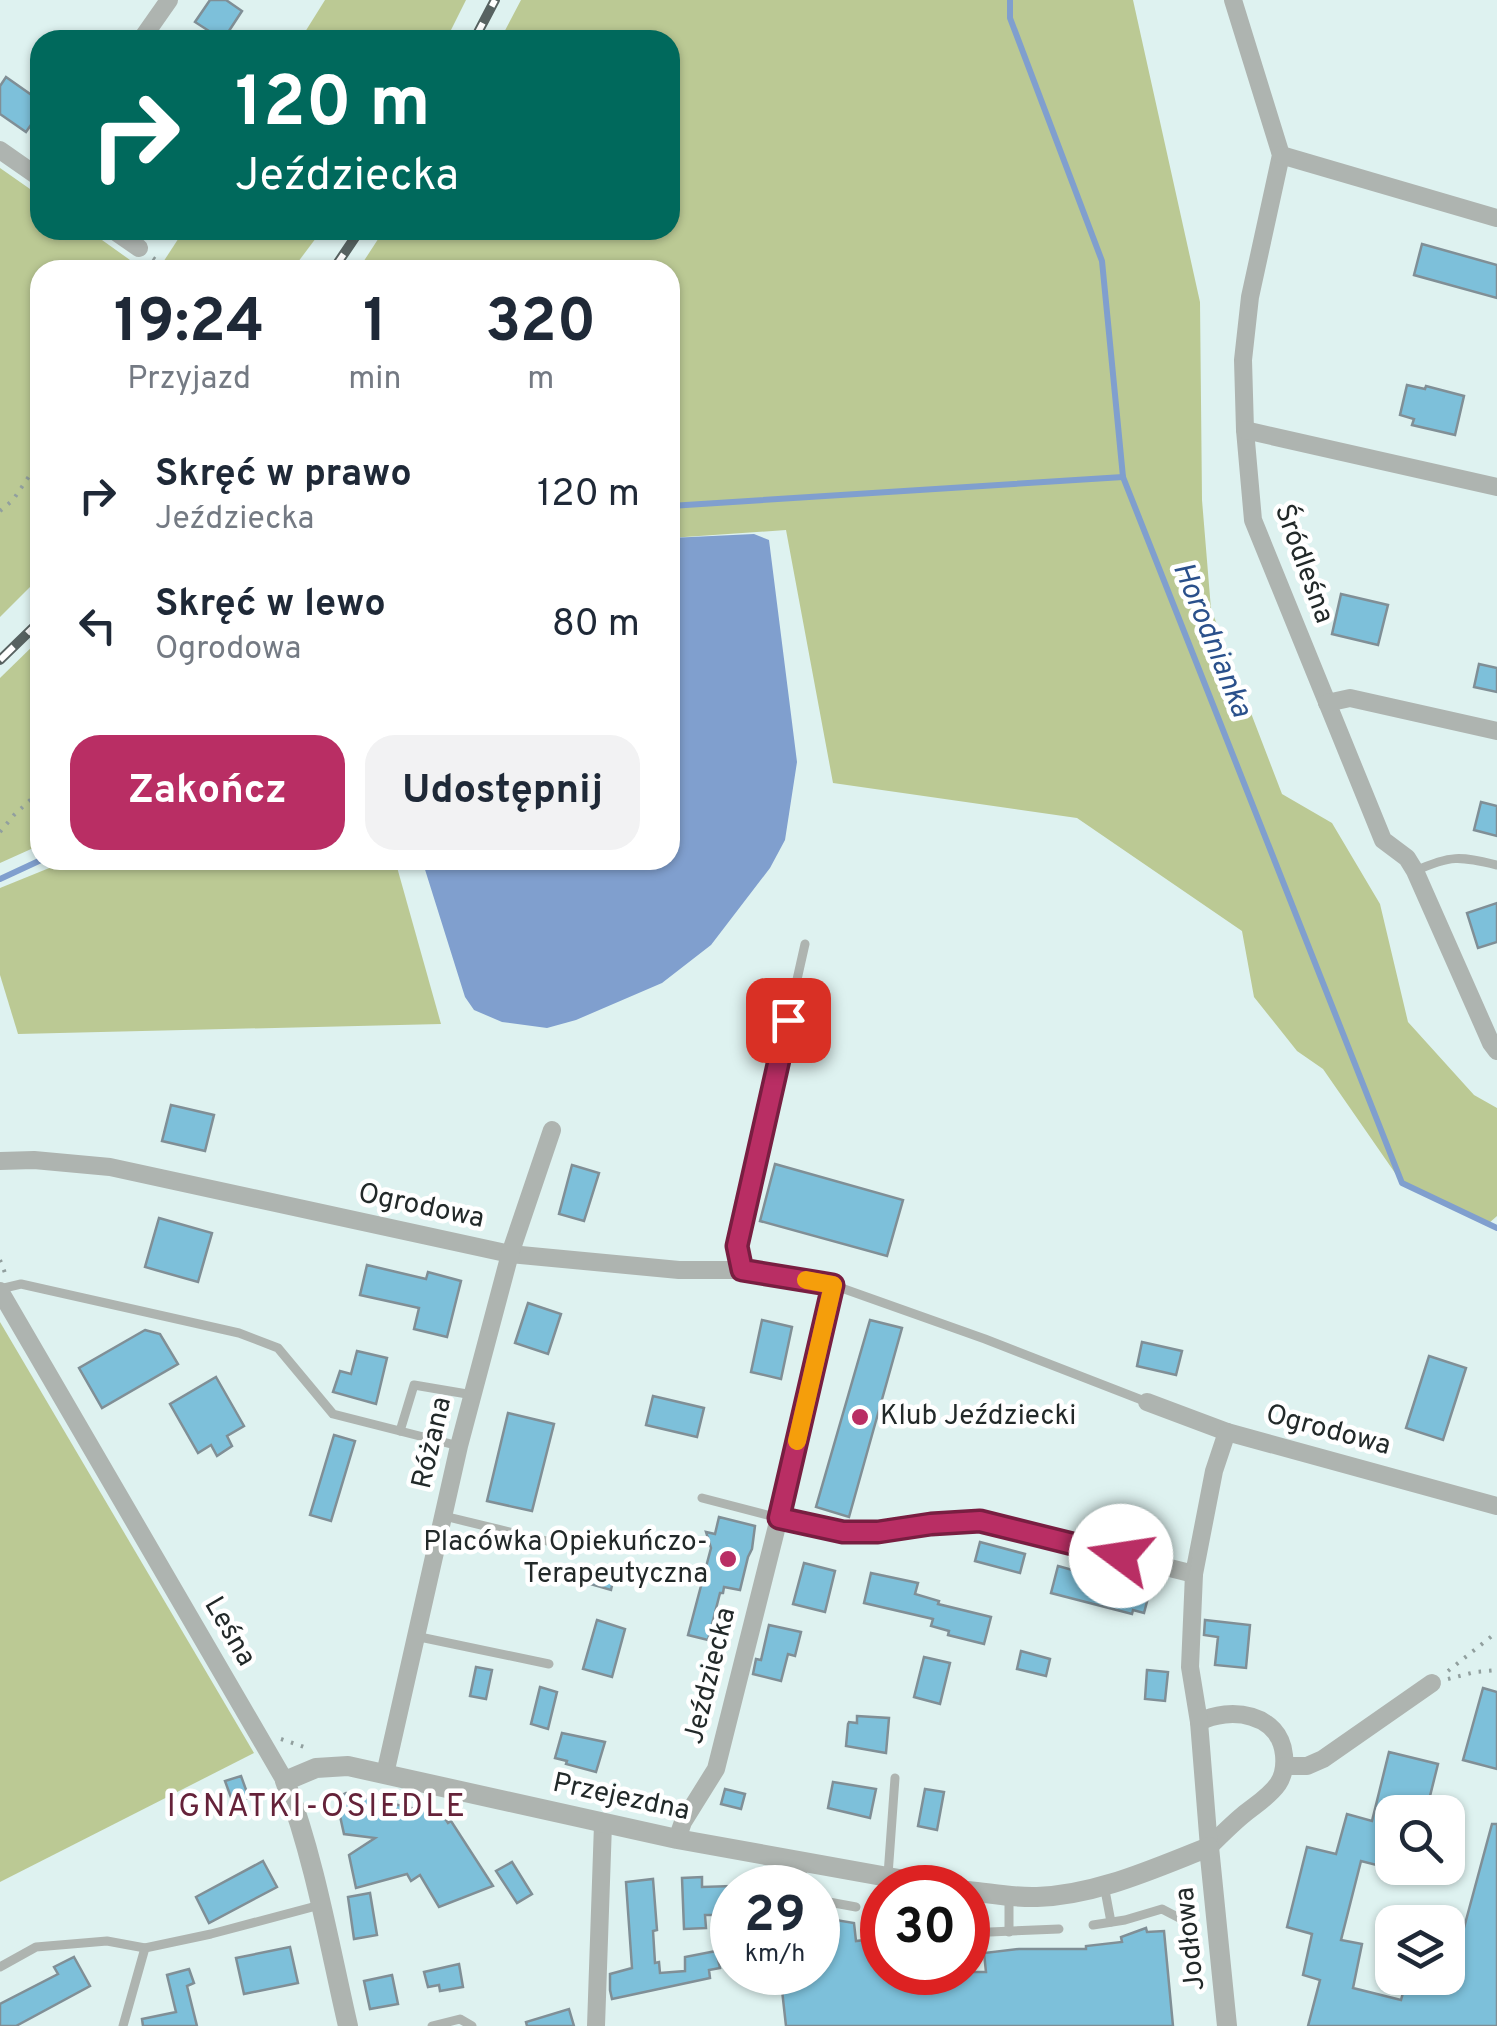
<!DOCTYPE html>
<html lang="pl">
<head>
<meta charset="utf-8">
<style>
	:root { --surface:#fff; --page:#f2f2f3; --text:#1f2937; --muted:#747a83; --accent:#b92e64 }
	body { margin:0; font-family:Overpass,sans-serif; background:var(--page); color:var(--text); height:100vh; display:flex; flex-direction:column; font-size:38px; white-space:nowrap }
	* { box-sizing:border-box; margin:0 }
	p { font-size:32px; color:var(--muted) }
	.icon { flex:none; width:55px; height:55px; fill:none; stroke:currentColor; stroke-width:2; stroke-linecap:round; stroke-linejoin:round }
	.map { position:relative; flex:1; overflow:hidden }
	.sheet { position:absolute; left:30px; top:260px; width:650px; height:610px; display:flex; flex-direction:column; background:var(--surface); border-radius:30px; box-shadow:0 2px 8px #0004 }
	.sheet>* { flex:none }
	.banner { position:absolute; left:30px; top:30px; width:650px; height:210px; border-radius:30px; box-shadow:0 2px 8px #0004; background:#00695c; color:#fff; overflow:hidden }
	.tools { position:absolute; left:1375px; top:1795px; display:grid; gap:20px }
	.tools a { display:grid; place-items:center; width:90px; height:90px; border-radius:20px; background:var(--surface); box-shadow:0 2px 8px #0004; font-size:50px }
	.speed { position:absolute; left:710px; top:1865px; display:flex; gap:20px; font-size:50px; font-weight:700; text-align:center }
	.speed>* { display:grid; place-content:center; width:130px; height:130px; border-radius:50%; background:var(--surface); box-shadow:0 2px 8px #0004; line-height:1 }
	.speed small { font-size:25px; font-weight:400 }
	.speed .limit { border:15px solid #d22; background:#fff; color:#111 }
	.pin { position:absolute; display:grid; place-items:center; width:85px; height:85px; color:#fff; margin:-42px; border-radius:20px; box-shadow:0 5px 15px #0006 }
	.me { position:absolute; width:110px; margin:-55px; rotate:284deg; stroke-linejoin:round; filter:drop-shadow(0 0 8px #0008) }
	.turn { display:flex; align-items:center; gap:35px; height:210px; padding:0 40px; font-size:45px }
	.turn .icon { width:130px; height:130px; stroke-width:2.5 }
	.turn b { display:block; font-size:70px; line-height:85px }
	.eta { display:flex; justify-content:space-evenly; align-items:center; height:170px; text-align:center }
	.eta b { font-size:60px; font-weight:700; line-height:70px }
	.primary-button { display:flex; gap:20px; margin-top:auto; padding:20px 40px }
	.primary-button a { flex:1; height:115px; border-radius:30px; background:var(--accent); color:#fff; font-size:40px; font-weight:700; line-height:115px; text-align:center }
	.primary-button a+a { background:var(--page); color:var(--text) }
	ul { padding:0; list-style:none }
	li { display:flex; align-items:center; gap:30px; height:130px; padding:0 40px }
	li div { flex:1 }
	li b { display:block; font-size:38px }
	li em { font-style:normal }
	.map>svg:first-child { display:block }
	.green { fill:#bbc994 }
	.water { fill:#809fce }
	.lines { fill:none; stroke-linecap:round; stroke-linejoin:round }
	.stream { stroke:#809fce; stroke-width:6 }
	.building { fill:#7dc0da; stroke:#808f96; stroke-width:2.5 }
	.path { stroke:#919f9e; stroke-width:4; stroke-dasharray:2.5 8; stroke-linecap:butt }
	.service { stroke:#aeb4b0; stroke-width:9 }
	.minor { stroke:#aeb4b0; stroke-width:18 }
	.tertiary { stroke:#aeb4b0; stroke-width:20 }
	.rail-casing { stroke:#576261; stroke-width:10 }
	.rail { stroke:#fff; stroke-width:6; stroke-dasharray:19; stroke-linecap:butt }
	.route-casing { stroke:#781e41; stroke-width:25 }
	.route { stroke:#b92e64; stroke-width:18 }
	.slow { stroke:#f59e0b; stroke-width:18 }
	.poi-dot { fill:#b92e64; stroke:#fff; stroke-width:4 }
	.labels { text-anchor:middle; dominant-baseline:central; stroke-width:9; stroke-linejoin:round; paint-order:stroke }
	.street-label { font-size:28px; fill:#222929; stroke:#fff }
	.poi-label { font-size:28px; fill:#222929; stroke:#fff; text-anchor:start }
	.water-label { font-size:30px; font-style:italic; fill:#2a508b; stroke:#fff }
	.quarter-label { font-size:32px; letter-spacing:2.5px; fill:#652239; stroke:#fff }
</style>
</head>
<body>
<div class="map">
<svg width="1497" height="2026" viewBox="0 0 1497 2026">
	<rect width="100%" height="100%" fill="#def2f0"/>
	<g class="green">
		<polygon points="325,0 466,0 446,40 300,40"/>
		<polygon points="521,0 1133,0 1200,302 1202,500 1211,609 1282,794 1332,823 1380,904 1408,1022 1474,1095 1497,1108 1497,1216 1488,1224 1402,1183 1323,1069 1297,1051 1254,997 1242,931 1077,818 833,783 786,530 670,538 670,270 358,270 384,230 670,230 670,40 500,40"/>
		<polygon points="0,168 40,196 40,230 88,230 144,270 40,270 40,577 0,617"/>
		<polygon points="184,230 322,230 292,270 158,270"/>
		<polygon points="40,639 40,845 0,863 0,678"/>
		<polygon points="69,860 395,860 441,1024 18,1034 0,975 0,888"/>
		<polygon points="0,1322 254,1753 0,1882"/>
	</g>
	<polygon class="water" points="754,534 769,540 797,762 785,840 770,868 711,945 662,983 576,1020 547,1028 502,1022 474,1010 465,997 422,860 670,860 670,538"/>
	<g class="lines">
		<g class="stream">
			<polyline points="1010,0 1010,18 1102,261 1123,477 1400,1178 1402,1183 1497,1228"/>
			<polyline points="670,506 1123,477"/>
			<polyline points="0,879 41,860"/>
		</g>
	</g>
	<g class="building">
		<polygon points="210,0 226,0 242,11 223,40 195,22"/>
		<polygon points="6,77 40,101 40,112 26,132 0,114 0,86"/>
		<polygon points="1422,244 1497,265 1497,298 1414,275"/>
		<polygon points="1407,385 1425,389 1426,386 1464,396 1455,435 1412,425 1414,419 1400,415"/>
		<polygon points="1341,594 1388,605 1378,645 1332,634"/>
		<polygon points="1479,664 1497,668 1497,692 1474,687"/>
		<polygon points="1481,802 1497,806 1497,836 1474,830"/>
		<polygon points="1497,903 1497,942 1478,948 1467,913"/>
		<polygon points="171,1105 214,1115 205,1151 162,1141"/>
		<polygon points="775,1164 903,1200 887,1256 760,1221"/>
		<polygon points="572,1165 599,1173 584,1221 559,1214"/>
		<polygon points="159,1218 212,1233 198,1282 145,1267"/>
		<polygon points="367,1265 426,1279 428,1272 461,1281 447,1337 414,1329 419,1308 360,1295"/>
		<polygon points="528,1303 561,1314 548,1354 515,1343"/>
		<polygon points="762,1320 792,1327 781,1379 751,1372"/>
		<polygon points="870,1320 902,1328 849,1517 816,1507"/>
		<polygon points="145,1330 160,1334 178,1364 102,1408 79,1368"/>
		<polygon points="1142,1342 1182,1351 1176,1375 1137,1366"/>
		<polygon points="357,1351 387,1358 376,1404 333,1392 340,1371 351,1374"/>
		<polygon points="1429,1356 1466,1368 1443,1440 1406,1428"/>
		<polygon points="216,1377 244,1426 227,1436 232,1446 217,1456 211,1445 198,1453 170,1404"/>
		<polygon points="653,1396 704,1408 697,1437 646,1425"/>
		<polygon points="508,1413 554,1424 532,1511 487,1501"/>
		<polygon points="334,1435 355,1441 331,1521 310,1515"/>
		<polygon points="719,1517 755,1526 752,1549 748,1557 740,1590 724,1587 723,1593 720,1593 708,1640 688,1635 711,1548 706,1532 715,1534"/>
		<polygon points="980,1542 1025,1554 1020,1573 975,1561"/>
		<polygon points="804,1563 835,1571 825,1612 793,1604"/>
		<polygon points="1058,1566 1076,1571 1077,1567 1121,1578 1120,1583 1138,1587 1137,1591 1149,1594 1144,1613 1133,1610 1132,1614 1051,1593"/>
		<polygon points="595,1567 615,1572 611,1590 590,1584"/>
		<polygon points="871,1573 918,1583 915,1594 939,1601 938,1604 991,1617 984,1644 948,1635 949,1631 931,1626 933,1619 864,1603"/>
		<polygon points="597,1620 625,1629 612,1677 583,1669"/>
		<polygon points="1205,1620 1250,1625 1246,1668 1215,1665 1218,1637 1204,1635"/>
		<polygon points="769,1625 801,1632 795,1656 788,1654 781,1681 753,1674 756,1659 761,1660"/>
		<polygon points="1021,1651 1050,1659 1046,1676 1017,1669"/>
		<polygon points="924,1657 950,1663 940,1704 914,1697"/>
		<polygon points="476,1667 492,1670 486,1699 470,1696"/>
		<polygon points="1147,1670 1168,1672 1165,1701 1145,1699"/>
		<polygon points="540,1687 557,1692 548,1729 531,1724"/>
		<polygon points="1483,1688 1497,1692 1497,1769 1463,1760"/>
		<polygon points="857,1716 889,1718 886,1753 846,1746 848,1724 849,1722 857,1723"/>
		<polygon points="562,1733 605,1742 596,1772 566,1764 567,1761 555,1758"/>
		<polygon points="1389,1752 1438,1764 1426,1812 1392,1812 1392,1869 1361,1861 1341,1940 1362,1944 1353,1988 1401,2000 1407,1978 1448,1987 1492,1824 1497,1824 1497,2026 1308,2026 1320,1980 1303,1975 1312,1934 1287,1927 1307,1847 1336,1854 1347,1814 1372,1821"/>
		<polygon points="241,1776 249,1798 233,1803 225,1781"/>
		<polygon points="833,1782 876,1789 870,1818 828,1808"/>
		<polygon points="725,1789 745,1794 741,1809 721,1804"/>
		<polygon points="925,1789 944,1792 937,1830 918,1826"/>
		<polygon points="346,1793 420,1810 425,1808 440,1811 448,1823 451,1821 493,1886 439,1907 420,1875 411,1881 407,1874 356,1888 349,1855 375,1838 344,1834 336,1798"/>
		<polygon points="263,1861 277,1887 209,1923 196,1897"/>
		<polygon points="512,1862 532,1894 517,1903 496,1871"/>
		<polygon points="702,1877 702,1887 732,1886 732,1906 718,1906 718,1915 705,1915 706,1928 684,1929 682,1878"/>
		<polygon points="653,1879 657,1930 653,1931 655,1963 659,1962 660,1973 685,1971 685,1957 716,1951 720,1968 709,1970 710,1978 612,1999 610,1990 610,1974 632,1968 626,1882"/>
		<polygon points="370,1893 377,1935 354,1939 348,1897"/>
		<polygon points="818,1917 854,1923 856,1941 882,1938 882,1972 986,1972 984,1953 1019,1949 1086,1949 1086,1946 1122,1942 1121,1937 1146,1928 1147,1932 1164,1931 1173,2026 786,2026 780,1972 818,1972"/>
		<polygon points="290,1947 298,1983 244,1994 236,1958"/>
		<polygon points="74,1957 90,1986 16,2026 0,2026 0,2004 58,1974 54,1967"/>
		<polygon points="459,1964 463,1987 440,1991 439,1985 428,1987 424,1972"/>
		<polygon points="189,1969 194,1983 187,1986 197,2026 143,2026 142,2019 176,2012 167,1975"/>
		<polygon points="392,1975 398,2004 370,2009 364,1981"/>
		<polygon points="569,2009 574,2026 527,2026 526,2022"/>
	</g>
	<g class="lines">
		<g class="path">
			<polyline points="153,258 170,270"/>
			<polyline points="0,511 13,500 40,460"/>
			<polyline points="0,832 14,815 40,791"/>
			<polyline points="0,1260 5,1273"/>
			<polyline points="1448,1671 1497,1632"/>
			<polyline points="1448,1679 1475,1672 1497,1670"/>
			<polyline points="281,1739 310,1749"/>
		</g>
		<g class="service">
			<path d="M1415 871C1451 855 1459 856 1497 865"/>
			<polyline points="742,1270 737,1246 805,944"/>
			<polyline points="833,1285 985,1339 1147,1402"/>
			<polyline points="0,1289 21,1284 239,1333 278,1348 333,1414 459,1446"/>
			<polyline points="400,1431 414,1385 473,1395"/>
			<polyline points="702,1498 779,1518"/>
			<polyline points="444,1516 551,1542"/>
			<polyline points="415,1636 549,1664"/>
			<polyline points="888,1875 895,1778"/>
			<polyline points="1104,1885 1111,1922"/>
			<polyline points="800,1888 804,1861"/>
			<polyline points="1009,1896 1009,1932"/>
			<polyline points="818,1900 856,1907"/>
			<polyline points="1093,1925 1125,1920 1162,1909 1187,1922"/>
			<polyline points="990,1932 1059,1929"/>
			<polyline points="0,1967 36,1947 107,1941 145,1948"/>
			<polyline points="123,2026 145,1948 211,1934 320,1905"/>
			<polyline points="432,2026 460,2019 472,2026"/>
		</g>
		<g class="minor">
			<polyline points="1233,0 1281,155 1250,297 1243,360 1245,430 1253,520 1383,840 1407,858 1415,871 1491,1043 1497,1051"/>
			<polyline points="141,40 169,0"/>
			<polyline points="0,150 40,178"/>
			<polyline points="1281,155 1497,218"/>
			<polyline points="113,230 139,248"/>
			<polyline points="1245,430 1497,487"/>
			<polyline points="1327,703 1350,698 1497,731"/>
			<polyline points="0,1161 34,1160 110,1167 510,1254 679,1270 742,1270 833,1285 779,1518 716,1769 683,1822 677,1839"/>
			<polyline points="0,1291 285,1781"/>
			<polyline points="1147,1402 1227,1432"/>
			<polyline points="779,1518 843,1532 878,1533 931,1524 981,1521 1194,1574"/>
			<path d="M1199 1722C1230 1706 1280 1713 1284 1755 1285 1765 1284 1775 1278 1784 1269 1797 1255 1805 1243 1815 1231 1825 1220 1836 1209 1847"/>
			<polyline points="1285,1766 1307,1766 1323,1759 1432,1683"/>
			<polyline points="385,1774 459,1446 510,1254 552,1130"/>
			<polyline points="1209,1847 1199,1722 1190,1667 1194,1574 1214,1471 1227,1432 1497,1506"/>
			<polyline points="596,2026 603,1824"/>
		</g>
		<g class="tertiary">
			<path d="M968 1891C990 1893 1014 1898 1037 1897 1097 1895 1155 1868 1209 1847L1227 2026"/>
			<path d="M348 2026C329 1944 315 1860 285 1781L316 1768 348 1766 677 1839 949 1888"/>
		</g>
		<defs>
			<g id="rail">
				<polyline points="474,40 495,0"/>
				<polyline points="333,270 360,230"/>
				<polyline points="0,660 40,621"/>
			</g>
		</defs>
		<use href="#rail" class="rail-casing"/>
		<use href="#rail" class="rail"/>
	</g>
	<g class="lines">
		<defs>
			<polyline id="route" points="788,1020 737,1246 742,1270 833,1285 779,1518 843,1532 878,1532 931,1524 980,1521 1121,1556"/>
		</defs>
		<use href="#route" class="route-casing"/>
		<use href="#route" class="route"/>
		<polyline class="slow" points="797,1441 833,1285 806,1280"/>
	</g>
	<g class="poi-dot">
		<circle cx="860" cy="1417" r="10"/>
		<circle cx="728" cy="1559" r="10"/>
	</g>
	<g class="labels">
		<g class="street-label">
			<text transform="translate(1303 564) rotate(70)">Śródleśna</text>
			<text transform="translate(421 1207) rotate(12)">Ogrodowa</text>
			<text transform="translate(1328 1431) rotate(15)">Ogrodowa</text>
			<text transform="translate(433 1443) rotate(-77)">Różana</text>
			<text transform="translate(229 1632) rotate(60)">Leśna</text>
			<text transform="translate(711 1676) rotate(-76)">Jeździecka</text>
			<text transform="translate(621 1798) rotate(12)">Przejezdna</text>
			<text transform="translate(1191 1939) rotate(-96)">Jodłowa</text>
		</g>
		<g class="poi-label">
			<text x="880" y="1417">Klub Jeździecki</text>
			<text x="708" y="1543" text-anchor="end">Placówka Opiekuńczo-<tspan x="708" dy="32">Terapeutyczna</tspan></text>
		</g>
		<g class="water-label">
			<text transform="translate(1211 640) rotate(68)">Horodnianka</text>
		</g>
		<g class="quarter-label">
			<text x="317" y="1808">IGNATKI-OSIEDLE</text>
		</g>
	</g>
</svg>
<div class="tools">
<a><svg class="icon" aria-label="search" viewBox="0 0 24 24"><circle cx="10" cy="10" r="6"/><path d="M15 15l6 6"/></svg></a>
<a><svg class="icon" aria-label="layers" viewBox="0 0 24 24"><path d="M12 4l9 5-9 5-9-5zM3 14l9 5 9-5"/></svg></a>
</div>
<div class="speed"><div>29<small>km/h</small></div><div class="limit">30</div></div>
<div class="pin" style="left:788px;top:1020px;background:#d93025"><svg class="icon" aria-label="arrive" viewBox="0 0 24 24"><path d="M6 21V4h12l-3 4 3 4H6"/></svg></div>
<svg class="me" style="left:1121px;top:1556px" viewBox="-20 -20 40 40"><circle r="19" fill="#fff"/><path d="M0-13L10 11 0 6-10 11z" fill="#b92e64"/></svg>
<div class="banner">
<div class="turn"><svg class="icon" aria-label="right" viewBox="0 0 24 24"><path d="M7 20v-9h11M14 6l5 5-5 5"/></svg><div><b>120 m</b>Jeździecka</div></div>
</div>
<section class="sheet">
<div class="eta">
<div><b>19:24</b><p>Przyjazd</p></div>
<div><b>1</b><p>min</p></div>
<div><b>320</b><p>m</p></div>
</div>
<ul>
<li><svg class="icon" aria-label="right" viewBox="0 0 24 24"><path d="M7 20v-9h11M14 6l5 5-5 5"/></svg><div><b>Skręć w prawo</b><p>Jeździecka</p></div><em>120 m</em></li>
<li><svg class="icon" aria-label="left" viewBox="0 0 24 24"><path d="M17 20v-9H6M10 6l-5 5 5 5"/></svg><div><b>Skręć w lewo</b><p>Ogrodowa</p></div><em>80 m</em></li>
</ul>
<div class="primary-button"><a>Zakończ</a><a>Udostępnij</a></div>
</section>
</div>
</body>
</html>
